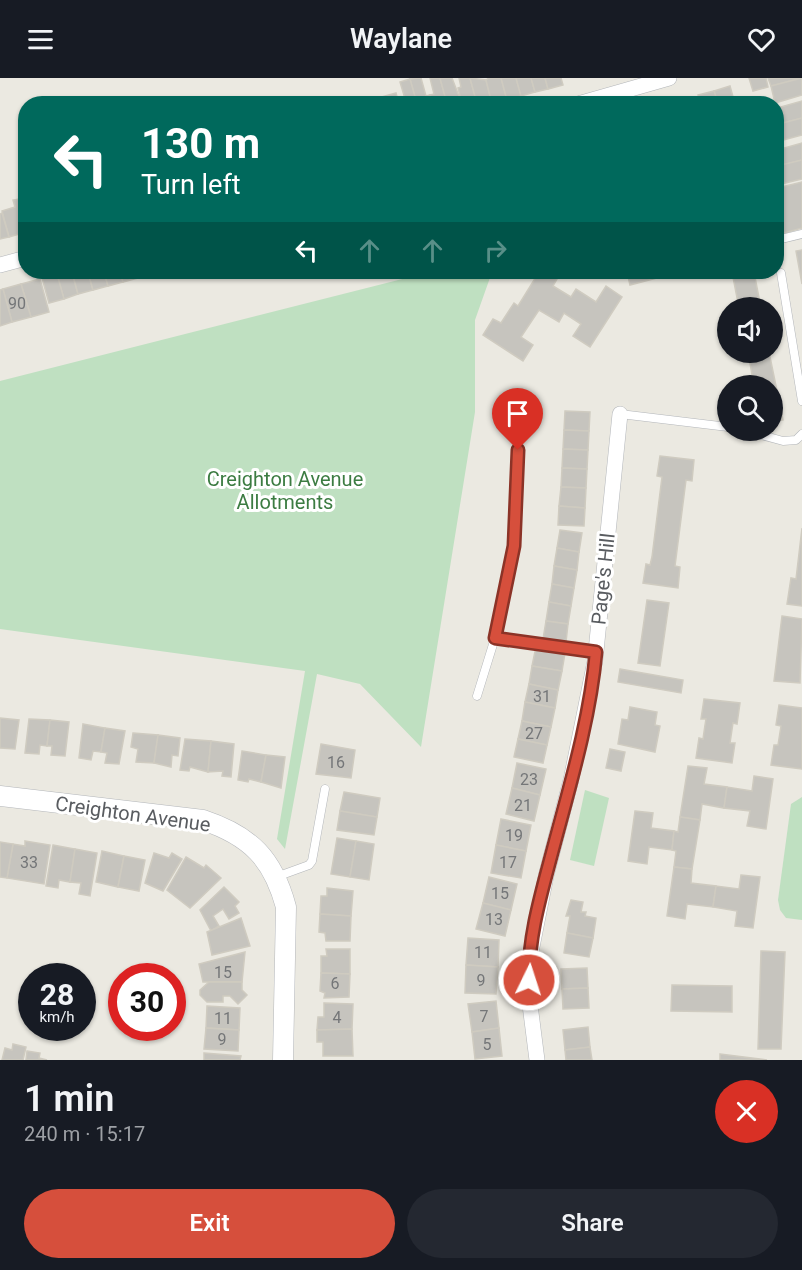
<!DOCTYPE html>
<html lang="en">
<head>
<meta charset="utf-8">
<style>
	:root { --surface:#171b24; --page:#242831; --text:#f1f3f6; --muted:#9ea1a6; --accent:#d64f3c }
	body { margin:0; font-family:Roboto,sans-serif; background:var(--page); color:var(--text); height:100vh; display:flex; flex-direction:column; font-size:22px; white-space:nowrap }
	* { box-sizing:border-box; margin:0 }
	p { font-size:20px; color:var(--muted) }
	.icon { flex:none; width:33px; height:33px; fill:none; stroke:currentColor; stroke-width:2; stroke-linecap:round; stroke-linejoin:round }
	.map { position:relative; height:982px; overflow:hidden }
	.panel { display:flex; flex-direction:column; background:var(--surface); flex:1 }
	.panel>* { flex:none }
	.top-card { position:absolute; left:18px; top:18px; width:766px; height:183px; border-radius:24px; box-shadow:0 2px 4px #0004; background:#00695c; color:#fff; overflow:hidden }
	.tools { position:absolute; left:717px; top:219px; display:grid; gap:12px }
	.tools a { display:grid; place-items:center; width:66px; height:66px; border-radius:50%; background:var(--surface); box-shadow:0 2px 4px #0004; font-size:30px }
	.speed { position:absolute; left:18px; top:885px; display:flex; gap:12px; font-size:30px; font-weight:700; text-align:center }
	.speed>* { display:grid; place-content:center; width:78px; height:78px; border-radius:50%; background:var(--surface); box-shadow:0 2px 4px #0004; line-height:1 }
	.speed small { font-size:15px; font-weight:400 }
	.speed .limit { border:9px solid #d22; background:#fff; color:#111 }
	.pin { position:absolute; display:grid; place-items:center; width:51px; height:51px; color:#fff; margin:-62px -26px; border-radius:50% 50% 50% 0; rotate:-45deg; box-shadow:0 0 6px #0007 }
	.pin .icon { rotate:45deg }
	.me { position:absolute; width:66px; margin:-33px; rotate:4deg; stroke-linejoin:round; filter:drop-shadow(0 0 4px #0008) }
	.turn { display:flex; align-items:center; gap:21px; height:126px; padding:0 24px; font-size:27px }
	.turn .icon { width:78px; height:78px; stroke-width:2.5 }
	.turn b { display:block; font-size:42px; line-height:51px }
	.lanes { display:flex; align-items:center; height:57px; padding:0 24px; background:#0003; justify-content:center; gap:30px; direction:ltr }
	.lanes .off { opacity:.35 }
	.round { display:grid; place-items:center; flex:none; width:63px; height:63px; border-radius:32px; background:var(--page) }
	.overview { display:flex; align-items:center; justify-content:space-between; height:102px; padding:0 24px }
	h1 { font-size:36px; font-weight:600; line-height:45px }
	.primary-button { display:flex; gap:12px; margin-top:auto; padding:12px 24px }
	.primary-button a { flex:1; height:69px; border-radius:36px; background:var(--accent); color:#fff; font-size:24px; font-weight:600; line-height:69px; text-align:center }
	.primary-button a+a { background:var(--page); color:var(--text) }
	header { display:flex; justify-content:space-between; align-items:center; height:78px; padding:0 24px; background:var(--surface); font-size:27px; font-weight:600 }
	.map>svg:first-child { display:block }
	.green { fill:#bfe0c1 }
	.building { fill:#c6c4be; stroke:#cfcbc0; stroke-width:1.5 }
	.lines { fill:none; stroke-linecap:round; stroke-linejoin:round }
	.service-casing { stroke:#b3b6ba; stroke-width:9 }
	.minor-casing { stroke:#b3b6ba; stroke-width:16 }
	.tertiary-casing { stroke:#b3b6ba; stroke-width:21 }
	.service { stroke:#fff; stroke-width:8 }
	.minor { stroke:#fff; stroke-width:15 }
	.tertiary { stroke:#fff; stroke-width:20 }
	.route-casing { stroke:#8b3327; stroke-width:15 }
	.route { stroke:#d64f3c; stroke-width:10 }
	.labels { text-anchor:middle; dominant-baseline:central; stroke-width:6; stroke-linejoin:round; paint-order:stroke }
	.number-label { font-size:16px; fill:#747678 }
	.park-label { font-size:20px; fill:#3c7c42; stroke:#fff }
	.street-label { font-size:20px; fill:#595c60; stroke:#fff }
</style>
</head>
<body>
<header><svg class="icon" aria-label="menu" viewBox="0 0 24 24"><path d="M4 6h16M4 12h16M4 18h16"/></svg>Waylane<svg class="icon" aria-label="heart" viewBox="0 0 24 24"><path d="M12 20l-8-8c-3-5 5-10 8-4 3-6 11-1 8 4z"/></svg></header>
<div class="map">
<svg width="802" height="982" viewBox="0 0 802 982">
	<rect width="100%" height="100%" fill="#ebe9e1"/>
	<g class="green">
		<polygon points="430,194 492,194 475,242 475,334 421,669 360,606 317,596 285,771 277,761 305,593 0,551 0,303"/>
		<polygon points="585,712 609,720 594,788 570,782"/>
		<polygon points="802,719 802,842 786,840 780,832 778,822 791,726"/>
	</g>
	<g class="building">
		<polygon points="421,0 426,18 430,17 432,26 417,26 410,1"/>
		<polygon points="430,0 440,0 447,26 432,26 430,17 434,16"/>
		<polygon points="440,0 452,0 462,26 447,26"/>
		<polygon points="459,0 470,0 477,26 462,26 458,10 461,9"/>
		<polygon points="470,0 486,2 492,26 477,26"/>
		<polygon points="489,0 501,0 507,22 492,26 486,2"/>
		<polygon points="501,0 516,0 521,18 507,22"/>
		<polygon points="516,0 531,0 535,14 521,18"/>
		<polygon points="531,0 545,0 548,11 535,14"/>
		<polygon points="545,0 561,0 563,7 548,11"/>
		<polygon points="749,0 766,0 768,9 753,13"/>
		<polygon points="768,0 802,0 771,8"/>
		<polygon points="802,0 802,17 775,25 771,8"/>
		<polygon points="410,1 417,26 403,26 406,24 400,4"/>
		<polygon points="730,8 735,26 718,26 714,13"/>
		<polygon points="714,13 718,26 701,26 698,17"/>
		<polygon points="396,15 399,26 380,26 378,20"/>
		<polygon points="802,23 802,40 779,46 777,30"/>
		<polygon points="802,40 802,57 783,62 779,46"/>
		<polygon points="802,65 802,82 779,88 777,72"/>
		<polygon points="802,82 802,101 777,107 777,88"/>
		<polygon points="802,104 802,150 777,157 777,110"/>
		<polygon points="19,121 26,154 9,159 2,133 15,129 13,122"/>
		<polygon points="2,135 9,159 0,161 0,136"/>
		<polygon points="802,172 802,206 796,173"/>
		<polygon points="72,194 78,216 64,221 57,196"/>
		<polygon points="72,194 88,194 93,212 78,216"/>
		<polygon points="88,194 104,194 108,208 93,212"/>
		<polygon points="104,194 120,194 123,204 108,208"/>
		<polygon points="120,194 136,194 138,200 123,204"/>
		<polygon points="539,194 545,194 557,201 553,208 571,219 576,211 596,224 606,208 622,219 590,269 573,258 581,246 564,235 559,244 539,232 521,259 533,267 523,283 483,257 493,241 501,245 514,225 518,228"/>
		<polygon points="627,194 655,194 657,200 630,207"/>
		<polygon points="732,194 754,194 761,230 739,230"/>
		<polygon points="57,196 64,221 49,225 42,200"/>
		<polygon points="40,201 49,234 31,239 21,206"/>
		<polygon points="21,206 31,239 12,244 3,211"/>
		<polygon points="3,211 12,244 0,248 0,212"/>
		<polygon points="748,274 769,274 783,342 772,344 772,308 754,308"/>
		<polygon points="565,333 590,334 589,353 564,352"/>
		<polygon points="564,352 589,353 588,372 563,371"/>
		<polygon points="563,371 588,372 587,391 562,390"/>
		<polygon points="660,378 694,382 692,403 686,402 675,488 680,489 678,510 643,505 646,486 650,487 652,479 662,399 657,398"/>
		<polygon points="562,390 587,391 586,410 561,409"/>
		<polygon points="561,409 586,410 585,430 559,428"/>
		<polygon points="559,428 585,430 584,448 558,447"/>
		<polygon points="802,450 802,528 787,526 791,500 796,501"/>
		<polygon points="560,452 582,455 579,474 557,470"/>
		<polygon points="557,470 579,474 577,492 554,488"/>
		<polygon points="554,488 577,492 574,510 552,506"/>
		<polygon points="552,506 574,510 571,528 549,524"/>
		<polygon points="647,522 669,525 660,588 638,585"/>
		<polygon points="549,524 571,528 568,546 546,543"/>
		<polygon points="782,538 802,541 800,605 774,603"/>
		<polygon points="546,543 568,546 566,564 543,561"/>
		<polygon points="536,569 565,575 562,593 532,588"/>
		<polygon points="532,588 562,593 558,612 529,606"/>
		<polygon points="620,591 683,602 681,615 618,604"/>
		<polygon points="529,606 558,612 555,630 525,624"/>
		<polygon points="704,621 740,625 737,646 733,645 730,665 735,665 732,685 696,680 699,660 703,661 705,647 706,641 701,641"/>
		<polygon points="525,624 555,630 551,649 522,643"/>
		<polygon points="779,627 802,630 802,691 771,687 774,667 778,667 781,648 776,647"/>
		<polygon points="630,629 657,634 655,647 660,648 655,674 618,666 622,641 628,642"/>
		<polygon points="0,640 19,642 15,671 0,670"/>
		<polygon points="29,641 50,642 47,668 40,667 39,676 25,675"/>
		<polygon points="50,642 69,644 65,678 51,677 52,668 47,668"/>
		<polygon points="522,643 551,649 547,667 518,661"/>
		<polygon points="83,646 105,650 101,674 93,673 91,682 79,680"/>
		<polygon points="105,650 125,653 119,686 105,685 107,675 101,674"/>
		<polygon points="133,655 158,657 154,685 136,684 138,671 131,669"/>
		<polygon points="158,657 180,660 178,678 172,677 171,689 154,685"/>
		<polygon points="185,661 211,663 208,694 190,689 189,693 180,692"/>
		<polygon points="518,661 547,667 543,685 514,679"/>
		<polygon points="211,663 234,666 231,699 222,698 223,693 208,694"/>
		<polygon points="321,666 355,672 351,700 316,696"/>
		<polygon points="610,671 625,674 621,693 606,690"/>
		<polygon points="242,673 266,677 261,704 249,701 248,704 238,702"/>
		<polygon points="266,677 285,679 281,710 261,704"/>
		<polygon points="517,685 546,691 540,717 512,710"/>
		<polygon points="688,688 707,690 704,706 727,709 724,730 702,726 700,742 680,739"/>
		<polygon points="754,698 773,701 766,751 747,748 750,733 724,730 727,709 752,713"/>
		<polygon points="512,710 540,717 534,743 506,736"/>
		<polygon points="344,714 380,720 377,739 340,733"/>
		<polygon points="340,733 377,739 374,757 337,752"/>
		<polygon points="635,733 653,735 651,750 674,753 672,772 649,769 647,786 628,783"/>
		<polygon points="680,739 700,742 692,791 674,789 676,773 672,772 674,753 678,754"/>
		<polygon points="501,741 531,747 526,773 496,767"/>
		<polygon points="337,760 356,763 350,799 331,796"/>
		<polygon points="25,763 50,767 44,806 7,800 13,766 25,768"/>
		<polygon points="356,763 374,766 369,802 350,799"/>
		<polygon points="0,764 13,766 7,800 0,799"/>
		<polygon points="53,767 75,771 70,804 59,802 58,810 46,808"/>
		<polygon points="496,767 526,773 521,800 491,795"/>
		<polygon points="75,771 97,775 90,818 79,816 81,805 70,804"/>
		<polygon points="102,773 124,778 118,809 96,804"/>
		<polygon points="154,775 169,780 172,775 182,781 163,813 145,805"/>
		<polygon points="124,778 145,782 139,813 118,809"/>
		<polygon points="186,779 204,790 206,787 221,800 190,830 167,812"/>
		<polygon points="674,789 692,791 691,805 716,808 713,829 687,826 685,841 667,838"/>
		<polygon points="741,797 760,799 753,850 735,848 737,833 713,829 716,808 739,811"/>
		<polygon points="489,799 517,806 511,832 483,825"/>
		<polygon points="224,809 239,824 235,828 239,835 229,841 223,831 213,838 219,848 211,853 200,832"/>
		<polygon points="327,810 353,813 351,838 320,836 321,818 327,818"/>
		<polygon points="571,822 583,824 581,834 586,834 585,838 596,840 593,860 567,855 570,838 566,838"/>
		<polygon points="483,825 511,832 505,858 476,851"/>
		<polygon points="320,836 351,838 350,863 326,863 325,855 319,854"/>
		<polygon points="241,840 250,868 212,877 207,854"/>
		<polygon points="567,855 593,860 589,879 564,875"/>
		<polygon points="468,860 499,862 498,889 466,887"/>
		<polygon points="326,871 350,871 350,896 321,895 321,878 327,878"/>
		<polygon points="761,873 785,874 781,971 758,971"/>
		<polygon points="245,874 242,904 203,904 199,886"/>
		<polygon points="466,887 498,889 496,916 465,915"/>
		<polygon points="587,890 588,910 562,911 561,891"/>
		<polygon points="321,895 350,896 349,919 324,920 325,915 320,913"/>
		<polygon points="209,904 242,904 242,912 247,917 238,926 230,918 223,918 223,924 207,924 200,917 200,912"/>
		<polygon points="672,907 732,908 732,934 671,933"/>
		<polygon points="588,910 589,930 563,931 562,911"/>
		<polygon points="496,923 499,950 472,954 468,926"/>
		<polygon points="324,925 353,926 352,951 317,952 318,939 324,939"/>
		<polygon points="207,928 240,930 239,952 206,950"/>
		<polygon points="588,949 590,969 565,972 563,952"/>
		<polygon points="206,950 239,952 238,973 204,971"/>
		<polygon points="499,950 502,978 475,981 472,954"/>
		<polygon points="352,951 353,978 323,978 323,964 317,964 317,952"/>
		<polygon points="13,966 26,969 23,982 2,982 5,970 12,972"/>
		<polygon points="590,969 592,982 566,982 565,972"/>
		<polygon points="27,973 40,975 39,980 47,982 26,982"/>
		<polygon points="204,975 241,978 240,982 204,982"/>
		<polygon points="720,976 767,982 720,982"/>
	</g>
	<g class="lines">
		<defs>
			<g id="service">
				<polyline points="777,162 802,156"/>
				<polyline points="781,195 802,323"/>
				<polyline points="620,336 728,349"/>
				<polyline points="743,352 783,363 796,362 802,356"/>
				<polyline points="495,560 596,574"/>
				<polyline points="477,618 495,560 514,468 518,372"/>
				<polyline points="276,799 309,787 312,783 325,711"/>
			</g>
			<g id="minor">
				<polyline points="578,26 669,0"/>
				<polyline points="0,187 26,180"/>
				<polyline points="537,982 529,919 529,884 546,798 571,702 595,583 620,336"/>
			</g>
			<path id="tertiary" d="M0 718 203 742C251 758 273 781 286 829L283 982"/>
		</defs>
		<use href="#service" class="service-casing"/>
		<use href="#minor" class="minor-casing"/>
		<use href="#tertiary" class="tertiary-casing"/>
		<use href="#service" class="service"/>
		<use href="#minor" class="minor"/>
		<use href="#tertiary" class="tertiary"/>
	</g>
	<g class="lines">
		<defs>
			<path id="route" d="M518 372 514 468 495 560 596 574C590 641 570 707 553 771 542 813 528 858 529 902"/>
		</defs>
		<use href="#route" class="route-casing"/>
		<use href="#route" class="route"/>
	</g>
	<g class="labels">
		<g class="number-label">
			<text x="17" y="225">90</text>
			<text x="542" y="618">31</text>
			<text x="534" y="655">27</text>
			<text x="336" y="684">16</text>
			<text x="529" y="701">23</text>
			<text x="523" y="727">21</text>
			<text x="514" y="757">19</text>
			<text x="29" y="784">33</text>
			<text x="508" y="784">17</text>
			<text x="500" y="815">15</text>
			<text x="494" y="841">13</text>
			<text x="483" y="874">11</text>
			<text x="223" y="894">15</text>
			<text x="481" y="902">9</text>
			<text x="335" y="905">6</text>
			<text x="484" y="938">7</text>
			<text x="337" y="939">4</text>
			<text x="223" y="940">11</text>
			<text x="222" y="961">9</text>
			<text x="487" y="966">5</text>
		</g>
		<g class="park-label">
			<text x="285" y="401">Creighton Avenue<tspan x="285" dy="23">Allotments</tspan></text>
		</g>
		<g class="street-label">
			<text transform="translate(603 501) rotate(-84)">Page's Hill</text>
			<text transform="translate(133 736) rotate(8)">Creighton Avenue</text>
		</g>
	</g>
</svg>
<div class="tools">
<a><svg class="icon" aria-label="sound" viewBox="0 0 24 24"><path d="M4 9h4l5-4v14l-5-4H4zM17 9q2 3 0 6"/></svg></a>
<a><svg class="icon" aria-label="search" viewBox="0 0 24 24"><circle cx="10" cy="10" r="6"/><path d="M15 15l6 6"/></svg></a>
</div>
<div class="speed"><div>28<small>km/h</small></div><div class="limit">30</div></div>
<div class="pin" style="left:518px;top:372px;background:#d93025"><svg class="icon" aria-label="arrive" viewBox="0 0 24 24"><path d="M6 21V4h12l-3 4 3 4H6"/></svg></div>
<svg class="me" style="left:529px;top:902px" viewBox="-20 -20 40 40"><circle r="17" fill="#d64f3c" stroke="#fff" stroke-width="3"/><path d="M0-11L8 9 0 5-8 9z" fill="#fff"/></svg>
<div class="top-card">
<div class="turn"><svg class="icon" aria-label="left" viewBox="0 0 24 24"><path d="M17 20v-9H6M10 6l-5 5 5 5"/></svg><div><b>130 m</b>Turn left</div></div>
<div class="lanes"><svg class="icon" aria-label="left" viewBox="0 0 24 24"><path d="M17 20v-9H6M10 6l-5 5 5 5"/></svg><svg class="icon off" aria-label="ahead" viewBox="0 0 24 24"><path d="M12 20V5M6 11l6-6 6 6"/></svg><svg class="icon off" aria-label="ahead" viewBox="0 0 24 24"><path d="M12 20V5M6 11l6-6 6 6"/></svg><svg class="icon off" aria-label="right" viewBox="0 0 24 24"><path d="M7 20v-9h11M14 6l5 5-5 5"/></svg></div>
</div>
</div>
<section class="panel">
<div class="overview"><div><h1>1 min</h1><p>240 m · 15:17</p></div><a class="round" style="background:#d93025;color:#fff"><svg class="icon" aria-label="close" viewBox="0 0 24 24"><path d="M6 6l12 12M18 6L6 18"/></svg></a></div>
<div class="primary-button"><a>Exit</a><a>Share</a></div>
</section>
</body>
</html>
